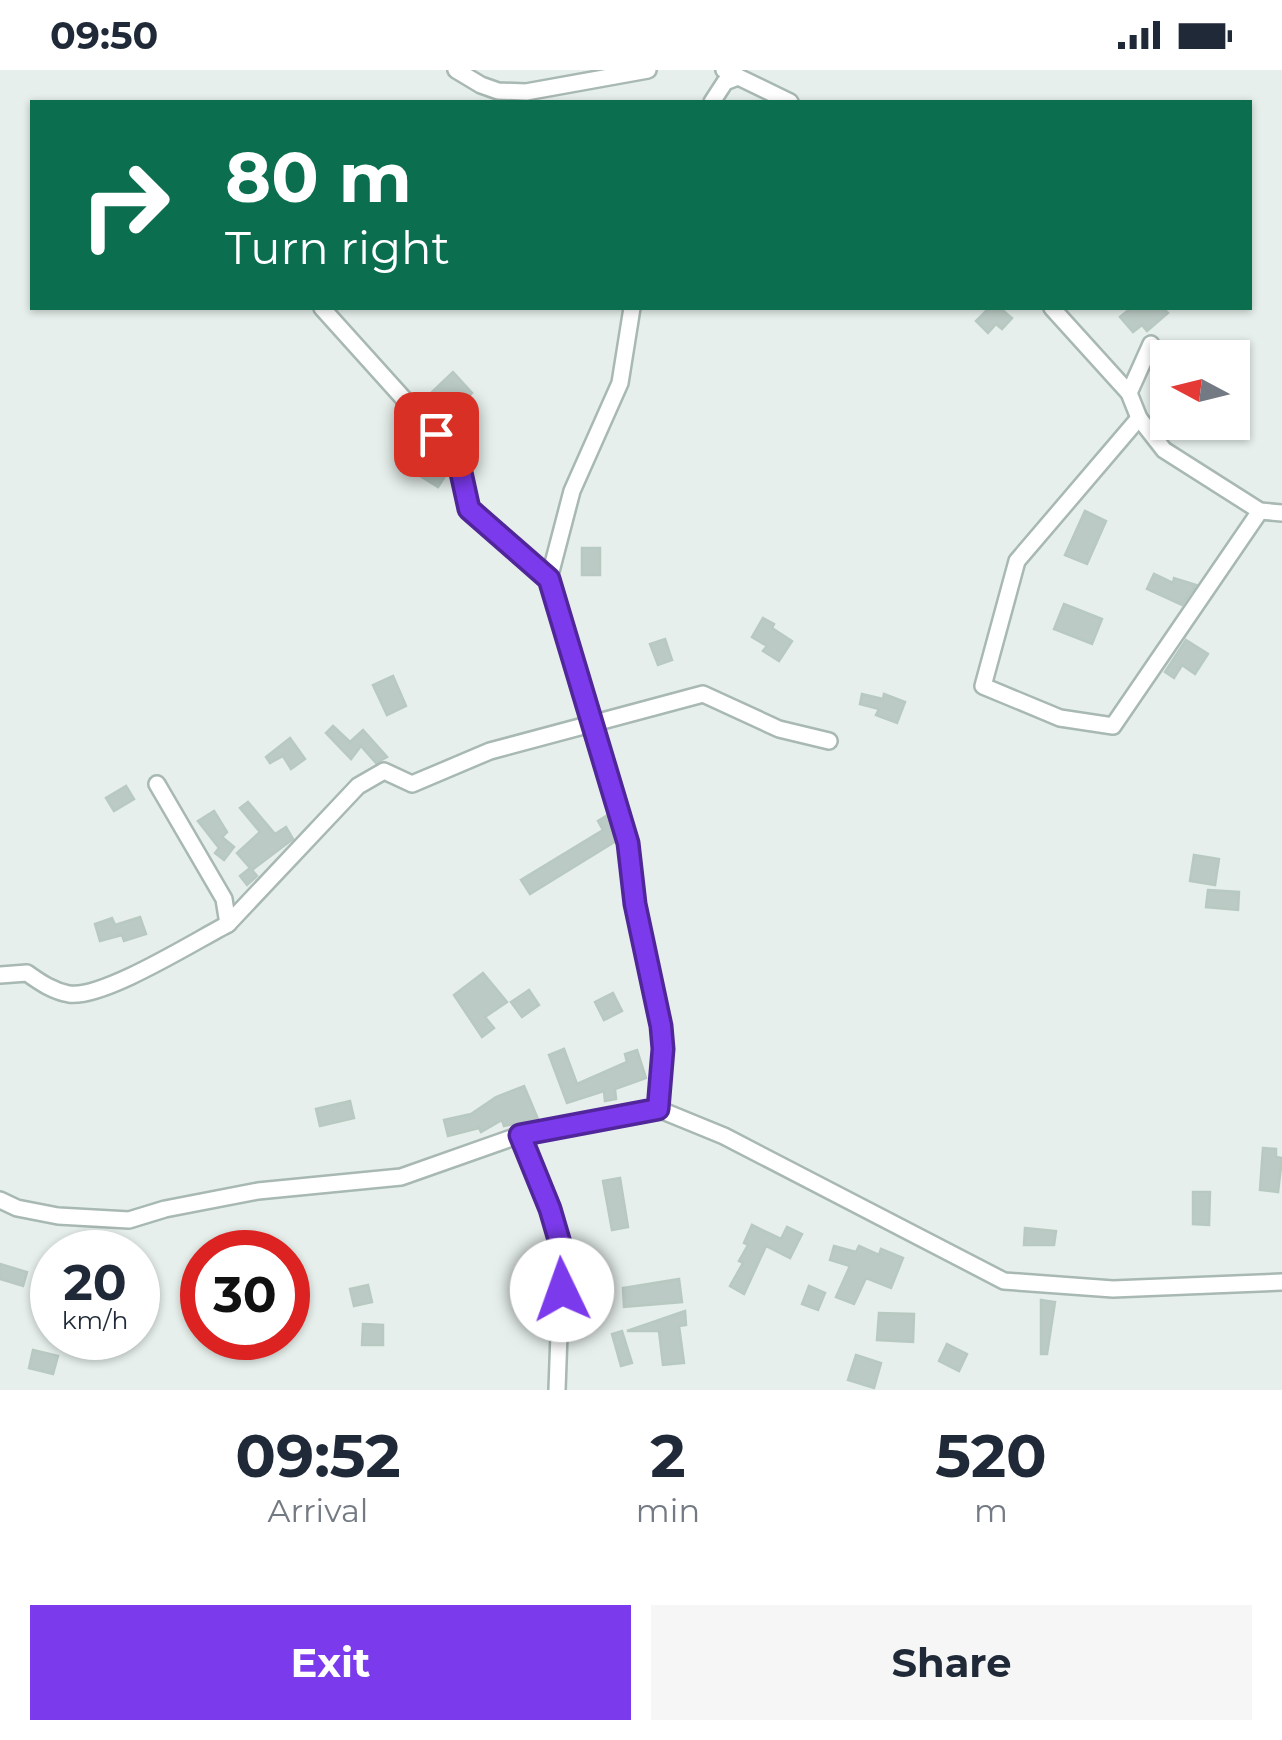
<!DOCTYPE html>
<html lang="en">
<head>
<meta charset="utf-8">
<style>
	:root { --surface:#fff; --page:#f6f6f7; --text:#1f2937; --muted:#747a83; --accent:#7c3aed }
	body { margin:0; font-family:Montserrat,sans-serif; background:var(--page); color:var(--text); height:100vh; display:flex; flex-direction:column; font-size:38px; white-space:nowrap }
	* { box-sizing:border-box; margin:0 }
	p { font-size:32px; color:var(--muted) }
	.icon { flex:none; width:55px; height:55px; fill:none; stroke:currentColor; stroke-width:2; stroke-linecap:round; stroke-linejoin:round }
	.map { position:relative; height:1320px; overflow:hidden }
	.side { display:flex; flex-direction:column; background:var(--surface); flex:1 }
	.side>* { flex:none }
	.banner { position:absolute; left:30px; top:30px; width:1222px; height:210px; border-radius:0px; box-shadow:0 2px 8px #0004; background:#0b6e4f; color:#fff; overflow:hidden }
	.needle { width:65px; rotate:277deg }
	.buttons { position:absolute; left:1150px; top:270px; display:grid; gap:20px }
	.buttons a { display:grid; place-items:center; width:100px; height:100px; border-radius:0px; background:var(--surface); box-shadow:0 2px 8px #0004; font-size:50px }
	.speed { position:absolute; left:30px; top:1160px; display:flex; gap:20px; font-size:50px; font-weight:700; text-align:center }
	.speed>* { display:grid; place-content:center; width:130px; height:130px; border-radius:50%; background:var(--surface); box-shadow:0 2px 8px #0004; line-height:1 }
	.speed small { font-size:25px; font-weight:400 }
	.speed .limit { border:15px solid #d22; background:#fff; color:#111 }
	.pin { position:absolute; display:grid; place-items:center; width:85px; height:85px; color:#fff; margin:-42px; border-radius:20px; box-shadow:0 5px 15px #0006 }
	.me { position:absolute; width:110px; margin:-55px; rotate:357deg; stroke-linejoin:round; filter:drop-shadow(0 0 8px #0008) }
	.turn { display:flex; align-items:center; gap:35px; height:210px; padding:0 30px; font-size:45px }
	.turn .icon { width:130px; height:130px; stroke-width:2.5 }
	.turn b { display:block; font-size:70px; line-height:85px }
	.eta { display:flex; justify-content:space-evenly; align-items:center; height:170px; text-align:center }
	.eta b { font-size:60px; font-weight:700; line-height:70px }
	.cta { display:flex; gap:20px; margin-top:auto; padding:20px 30px }
	.cta a { flex:1; height:115px; border-radius:0px; background:var(--accent); color:#fff; font-size:40px; font-weight:700; line-height:115px; text-align:center }
	.cta a+a { background:var(--page); color:var(--text) }
	.status { display:flex; justify-content:space-between; align-items:center; height:70px; padding:0 50px; background:var(--surface); direction:ltr }
	.status svg { height:28px; fill:currentColor }
	.map>svg:first-child { display:block }
	.building { fill:#bbcac4; stroke:#b8c9c2; stroke-width:2.5 }
	.lines { fill:none; stroke-linecap:round; stroke-linejoin:round }
	.minor-casing { stroke:#a8b8b2; stroke-width:20 }
	.minor { stroke:#fff; stroke-width:15 }
	.route-casing { stroke:#51269a; stroke-width:25 }
	.route { stroke:#7c3aed; stroke-width:18 }
</style>
</head>
<body>
<div class="status"><b>09:50</b><svg viewBox="0 0 49 12"><path d="M0 12V9h3v3zM5 12V6h3v6zM10 12V3h3v9zM15 12V0h3v12zM26 1h20v11H26zM47 4h2v5h-2z"/></svg></div>
<div class="map">
<svg width="1282" height="1320" viewBox="0 0 1282 1320">
	<rect width="100%" height="100%" fill="#e6efeb"/>
	<g class="building">
		<polygon points="989,238 1000,238 1012,248 1002,259 996,254 988,263 976,251"/>
		<polygon points="1131,238 1163,238 1168,243 1147,261 1142,255 1133,262 1120,247"/>
		<polygon points="453,302 472,323 451,343 432,322"/>
		<polygon points="415,389 435,401 441,390 448,394 449,400 438,417 409,399"/>
		<polygon points="1085,441 1106,451 1087,494 1065,485"/>
		<rect x="582" y="478" width="18" height="27"/>
		<polygon points="1154,504 1173,513 1174,508 1196,515 1182,535 1147,519"/>
		<polygon points="1064,534 1102,549 1092,574 1054,559"/>
		<polygon points="763,548 774,554 772,558 792,571 779,591 763,581 767,576 752,567"/>
		<polygon points="665,569 672,590 658,595 650,574"/>
		<polygon points="1186,570 1208,584 1195,604 1182,595 1174,608 1165,602"/>
		<polygon points="393,606 406,636 387,645 373,615"/>
		<polygon points="862,624 883,629 884,624 905,632 897,653 876,645 879,639 860,634"/>
		<polygon points="333,656 350,672 363,660 387,687 376,693 361,676 351,689 326,663"/>
		<polygon points="290,668 305,689 291,699 283,686 270,693 266,687"/>
		<polygon points="126,716 134,729 114,741 106,728"/>
		<polygon points="248,732 275,764 286,757 293,769 252,800 257,806 247,815 240,806 250,798 237,783 260,762 240,738"/>
		<polygon points="214,741 227,762 222,767 234,777 224,790 215,783 219,778 198,751"/>
		<polygon points="608,745 616,771 530,824 521,810 603,760 598,751"/>
		<polygon points="1194,785 1219,789 1215,815 1190,811"/>
		<polygon points="1208,820 1239,822 1238,840 1206,837"/>
		<polygon points="140,847 146,864 124,871 122,865 100,871 95,854 112,848 115,855"/>
		<polygon points="483,903 507,932 485,947 494,958 482,967 454,925"/>
		<polygon points="529,920 539,935 522,947 511,932"/>
		<polygon points="613,923 622,941 604,950 595,932"/>
		<polygon points="564,979 577,1014 627,992 625,984 637,980 646,1008 615,1019 616,1029 605,1031 604,1021 567,1033 549,985"/>
		<polygon points="524,1016 538,1049 504,1056 502,1050 481,1062 479,1058 448,1066 444,1050 471,1044 496,1027"/>
		<polygon points="350,1031 354,1048 320,1056 316,1039"/>
		<polygon points="1263,1078 1276,1079 1276,1087 1282,1088 1278,1122 1260,1120"/>
		<polygon points="620,1108 628,1157 612,1160 603,1111"/>
		<polygon points="1193,1122 1210,1122 1209,1155 1193,1154"/>
		<polygon points="752,1155 781,1169 787,1157 802,1164 790,1188 766,1176 744,1224 730,1216 743,1193 739,1191 748,1175 744,1173"/>
		<polygon points="1025,1158 1056,1161 1054,1175 1024,1175"/>
		<polygon points="834,1176 856,1182 859,1176 879,1185 881,1179 903,1188 891,1218 866,1208 854,1234 836,1227 850,1196 830,1190"/>
		<polygon points="0,1194 27,1202 23,1216 0,1209"/>
		<polygon points="679,1209 682,1232 624,1237 623,1218"/>
		<polygon points="368,1215 372,1232 354,1236 350,1219"/>
		<polygon points="809,1216 825,1223 818,1240 802,1234"/>
		<polygon points="1041,1230 1055,1232 1047,1284 1041,1284"/>
		<polygon points="685,1241 686,1255 679,1256 684,1293 663,1295 659,1261 627,1261"/>
		<polygon points="879,1243 914,1244 913,1272 877,1270"/>
		<polygon points="363,1254 383,1255 383,1275 362,1275"/>
		<polygon points="622,1261 632,1293 621,1296 612,1264"/>
		<polygon points="947,1274 967,1284 959,1301 939,1291"/>
		<polygon points="33,1280 58,1286 53,1304 29,1298"/>
		<polygon points="856,1285 881,1293 874,1318 848,1310"/>
	</g>
	<g class="lines">
		<defs>
			<g id="minor">
				<polyline points="456,0 481,15 498,21 526,22 648,0"/>
				<polyline points="724,0 790,32"/>
				<polyline points="712,32 725,12 738,7"/>
				<polyline points="322,238 458,389 469,439 549,509 628,773 635,834 658,934 663,979 658,1039"/>
				<polyline points="1052,238 1129,323 1139,348 1164,380 1260,441 1282,443"/>
				<polyline points="1129,323 1151,274"/>
				<polyline points="1139,348 1017,491 983,616 1060,648 1113,656 1260,441"/>
				<polyline points="549,509 572,421 620,313 632,238"/>
				<polyline points="228,854 358,716 384,701 412,714 490,681 703,624 779,659 829,671"/>
				<path d="M0 905 27 903C41 913 53 921 69 924 103 929 195 871 228 854L224 829 157 714"/>
				<polyline points="520,1065 550,1139 562,1180 557,1320"/>
				<polyline points="0,1130 17,1138 58,1146 129,1150 165,1139 258,1121 401,1107 520,1065 658,1039 724,1066 1004,1211 1113,1219 1282,1212"/>
			</g>
		</defs>
		<use href="#minor" class="minor-casing"/>
		<use href="#minor" class="minor"/>
	</g>
	<g class="lines">
		<defs>
			<polyline id="route" points="436,364 458,389 469,439 549,509 628,773 635,834 661,956 663,979 658,1039 520,1065 550,1139 562,1180 562,1220"/>
		</defs>
		<use href="#route" class="route-casing"/>
		<use href="#route" class="route"/>
	</g>
</svg>
<div class="buttons">
<a><svg class="needle" viewBox="-14 -14 28 28"><path d="M0-13l5 13h-10z" fill="#e53935"/><path d="M0 13l5-13h-10z" fill="#747a83"/></svg></a>
</div>
<div class="speed"><div>20<small>km/h</small></div><div class="limit">30</div></div>
<div class="pin" style="left:436px;top:364px;background:#d93025"><svg class="icon" aria-label="arrive" viewBox="0 0 24 24"><path d="M6 21V4h12l-3 4 3 4H6"/></svg></div>
<svg class="me" style="left:562px;top:1220px" viewBox="-20 -20 40 40"><circle r="19" fill="#fff"/><path d="M0-13L10 11 0 6-10 11z" fill="#7c3aed"/></svg>
<div class="banner">
<div class="turn"><svg class="icon" aria-label="right" viewBox="0 0 24 24"><path d="M7 20v-9h11M14 6l5 5-5 5"/></svg><div><b>80 m</b>Turn right</div></div>
</div>
</div>
<section class="side">
<div class="eta">
<div><b>09:52</b><p>Arrival</p></div>
<div><b>2</b><p>min</p></div>
<div><b>520</b><p>m</p></div>
</div>
<div class="cta"><a>Exit</a><a>Share</a></div>
</section>
</body>
</html>
